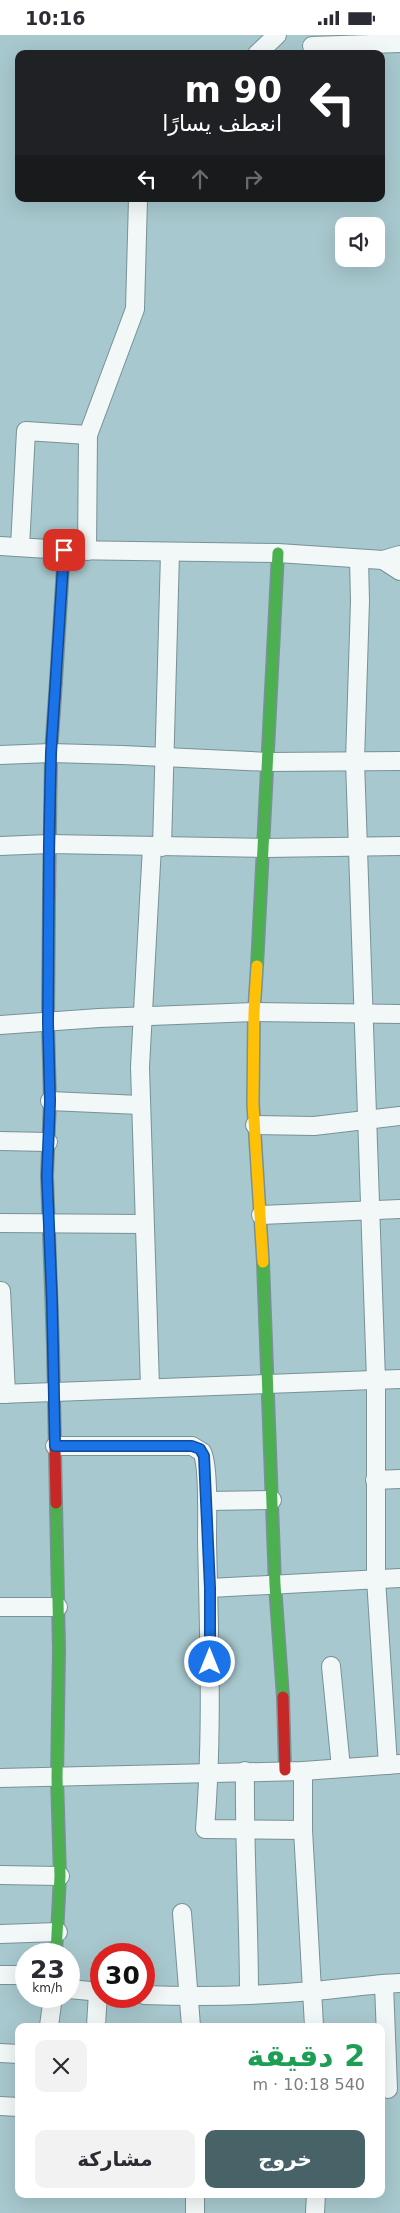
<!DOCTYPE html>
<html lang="ar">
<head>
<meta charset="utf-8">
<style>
	:root { --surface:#fff; --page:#f2f2f3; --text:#2b2b33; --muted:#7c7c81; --accent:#486368 }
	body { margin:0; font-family:"DejaVu Sans",Vazirmatn,sans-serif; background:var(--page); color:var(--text); direction:rtl; height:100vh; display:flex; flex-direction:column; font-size:19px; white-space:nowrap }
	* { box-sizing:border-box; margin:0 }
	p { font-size:16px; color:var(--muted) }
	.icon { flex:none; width:28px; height:28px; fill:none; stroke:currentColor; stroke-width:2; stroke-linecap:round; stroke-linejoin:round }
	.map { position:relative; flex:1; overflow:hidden; direction:ltr }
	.panel { position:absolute; left:15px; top:1988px; width:370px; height:175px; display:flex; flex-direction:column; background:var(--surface); border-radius:10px; box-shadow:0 5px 20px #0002; direction:rtl }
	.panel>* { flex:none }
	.top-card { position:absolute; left:15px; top:15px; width:370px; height:152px; border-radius:10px; box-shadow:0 5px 20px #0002; direction:rtl; background:#202124; color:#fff; overflow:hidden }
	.fabs { position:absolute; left:335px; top:182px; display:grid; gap:10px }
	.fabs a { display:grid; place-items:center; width:50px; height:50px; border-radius:10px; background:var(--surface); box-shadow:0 5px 20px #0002; font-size:25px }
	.speed { position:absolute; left:15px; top:1908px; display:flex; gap:10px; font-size:25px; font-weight:700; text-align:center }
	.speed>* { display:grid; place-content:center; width:65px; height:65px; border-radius:50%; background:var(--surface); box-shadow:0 5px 20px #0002; line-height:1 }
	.speed small { font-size:12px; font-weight:400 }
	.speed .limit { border:8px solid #d22; background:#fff; color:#111 }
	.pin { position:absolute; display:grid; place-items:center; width:42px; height:42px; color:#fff; margin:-21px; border-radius:10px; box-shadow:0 2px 8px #0006 }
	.me { position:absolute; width:55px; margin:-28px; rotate:0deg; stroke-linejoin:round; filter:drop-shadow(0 0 4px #0008) }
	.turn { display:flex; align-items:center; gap:18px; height:105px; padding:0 20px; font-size:22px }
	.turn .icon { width:65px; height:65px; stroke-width:2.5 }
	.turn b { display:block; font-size:35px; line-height:42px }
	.lanes { display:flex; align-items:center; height:48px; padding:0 20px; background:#0003; justify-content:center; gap:25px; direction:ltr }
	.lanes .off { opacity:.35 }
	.round { display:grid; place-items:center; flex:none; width:52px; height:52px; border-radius:10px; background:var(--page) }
	.overview { display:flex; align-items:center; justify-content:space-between; height:85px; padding:0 20px }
	h1 { font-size:30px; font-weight:700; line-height:38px; color:#1e9e55 }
	.button { display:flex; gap:10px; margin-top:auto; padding:10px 20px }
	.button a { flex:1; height:58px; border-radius:10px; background:var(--accent); color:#fff; font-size:20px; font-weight:700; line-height:58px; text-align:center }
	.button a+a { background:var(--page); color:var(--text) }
	.status { display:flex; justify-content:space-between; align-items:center; height:35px; padding:0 25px; background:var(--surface); direction:ltr }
	.status svg { height:14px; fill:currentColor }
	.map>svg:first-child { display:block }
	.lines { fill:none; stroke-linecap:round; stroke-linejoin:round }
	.street-casing { stroke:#789296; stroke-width:20 }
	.fast-casing { stroke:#789296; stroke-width:14 }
	.slow-casing { stroke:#789296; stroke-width:14 }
	.jam-casing { stroke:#789296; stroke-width:14 }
	.street { stroke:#f2f7f8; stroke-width:18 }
	.fast { stroke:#4caf50; stroke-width:11 }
	.slow { stroke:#ffc107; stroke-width:11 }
	.jam { stroke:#c62828; stroke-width:11 }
	.route-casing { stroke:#114b97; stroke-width:12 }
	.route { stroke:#1a73e8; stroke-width:9 }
</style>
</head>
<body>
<div class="status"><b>10:16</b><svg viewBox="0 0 49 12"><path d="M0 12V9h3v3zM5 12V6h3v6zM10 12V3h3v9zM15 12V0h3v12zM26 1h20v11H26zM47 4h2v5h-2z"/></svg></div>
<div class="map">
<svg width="400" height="2178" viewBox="0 0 400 2178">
	<rect width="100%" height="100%" fill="#a7c8ce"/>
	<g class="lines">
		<defs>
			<g id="street">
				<polyline points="312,11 400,8"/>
				<polyline points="257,19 277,0"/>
				<polyline points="0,511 64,515 278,518 383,525 400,520"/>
				<polyline points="20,512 26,396 88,400"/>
				<polyline points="87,516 88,400 135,274 138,164"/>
				<polyline points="359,524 360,566 355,726 376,1345 376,1544 388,1730"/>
				<polyline points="383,525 400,536"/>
				<polyline points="0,720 51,718 122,720 269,727 400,726"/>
				<polyline points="0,811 49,809 265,813 400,811"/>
				<polyline points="162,812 170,518"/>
				<polyline points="0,990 99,983 254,977 400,979"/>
				<polyline points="50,1066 140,1070"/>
				<polyline points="255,1090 314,1091 400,1081"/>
				<polyline points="0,1106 48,1107"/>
				<polyline points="261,1180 400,1174"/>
				<polyline points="0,1188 144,1189"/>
				<polyline points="1,1256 6,1359"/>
				<polyline points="150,1352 140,1032 152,811"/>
				<polyline points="0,1359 400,1344"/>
				<path d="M55 1411H192L202 1417C209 1431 207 1486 207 1504 209 1601 213 1698 205 1794L303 1795"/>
				<polyline points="375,1445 400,1444"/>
				<polyline points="207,1466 272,1465"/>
				<polyline points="210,1553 400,1543"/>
				<polyline points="0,1572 58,1572"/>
				<polyline points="331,1631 341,1733"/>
				<path d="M245 1736C244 1811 249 1885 249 1960"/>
				<polyline points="303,1736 303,1795 314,1991"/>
				<polyline points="0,1743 303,1736 400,1729"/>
				<polyline points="0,1840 60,1841"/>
				<polyline points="182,1878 191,1991"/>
				<polyline points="0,1899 58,1897"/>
				<polyline points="0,1940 26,1940"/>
				<polyline points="384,1949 388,2054"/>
				<polyline points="69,1954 101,1957"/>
				<path d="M144 1960C200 1962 256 1961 312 1956 342 1954 371 1949 400 1948"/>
				<polyline points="49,1991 53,1961"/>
				<polyline points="96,1991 98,1957"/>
				<polyline points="0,2018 19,2019"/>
				<polyline points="0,2071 19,2072"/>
				<polyline points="195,2178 195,2159"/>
				<polyline points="315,2178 316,2159"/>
			</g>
			<g id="fast">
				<polyline points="49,864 48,988 50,1066 47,1141 53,1311"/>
				<polyline points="257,931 278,518"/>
				<polyline points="263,1227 275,1550 283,1662"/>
				<polyline points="56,1919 60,1841 57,1743 59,1614 56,1468"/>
			</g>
			<g id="slow">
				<polyline points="56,646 64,515"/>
				<polyline points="257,931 254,977 253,1069 263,1227"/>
			</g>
			<g id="jam">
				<polyline points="49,864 51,718 56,646"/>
				<polyline points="53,1311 56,1468"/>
				<polyline points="283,1662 285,1735"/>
			</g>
		</defs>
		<use href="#street" class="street-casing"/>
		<use href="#fast" class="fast-casing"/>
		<use href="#slow" class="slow-casing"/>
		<use href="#jam" class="jam-casing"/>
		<use href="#street" class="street"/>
		<use href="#fast" class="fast"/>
		<use href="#slow" class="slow"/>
		<use href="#jam" class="jam"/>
	</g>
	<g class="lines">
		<defs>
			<polyline id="route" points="64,515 51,718 49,809 48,988 50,1066 47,1141 52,1266 55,1411 192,1411 200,1414 204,1421 210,1553 210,1627"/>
		</defs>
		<use href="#route" class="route-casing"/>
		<use href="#route" class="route"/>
	</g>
</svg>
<div class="fabs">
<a><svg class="icon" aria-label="sound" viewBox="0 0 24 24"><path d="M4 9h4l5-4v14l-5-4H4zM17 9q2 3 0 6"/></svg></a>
</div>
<div class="speed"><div>23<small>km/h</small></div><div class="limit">30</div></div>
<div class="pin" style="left:64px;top:515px;background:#d93025"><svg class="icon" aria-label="arrive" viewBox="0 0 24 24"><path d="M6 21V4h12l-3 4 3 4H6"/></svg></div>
<svg class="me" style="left:210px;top:1627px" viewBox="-20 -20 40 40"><circle r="17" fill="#1a73e8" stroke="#fff" stroke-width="3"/><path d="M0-11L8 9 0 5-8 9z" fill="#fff"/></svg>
<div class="top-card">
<div class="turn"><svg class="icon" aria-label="left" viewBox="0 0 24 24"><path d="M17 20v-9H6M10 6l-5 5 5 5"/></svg><div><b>90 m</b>انعطف يسارًا</div></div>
<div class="lanes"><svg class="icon" aria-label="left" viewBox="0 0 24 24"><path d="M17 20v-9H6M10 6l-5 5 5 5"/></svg><svg class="icon off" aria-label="ahead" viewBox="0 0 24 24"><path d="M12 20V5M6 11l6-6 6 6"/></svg><svg class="icon off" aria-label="right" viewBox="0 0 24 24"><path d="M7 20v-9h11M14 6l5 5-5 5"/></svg></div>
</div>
<section class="panel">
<div class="overview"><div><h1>2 دقيقة</h1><p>540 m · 10:18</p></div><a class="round"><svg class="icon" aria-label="close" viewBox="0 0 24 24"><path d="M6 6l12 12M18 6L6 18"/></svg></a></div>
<div class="button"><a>خروج</a><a>مشاركة</a></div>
</section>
</div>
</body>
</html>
